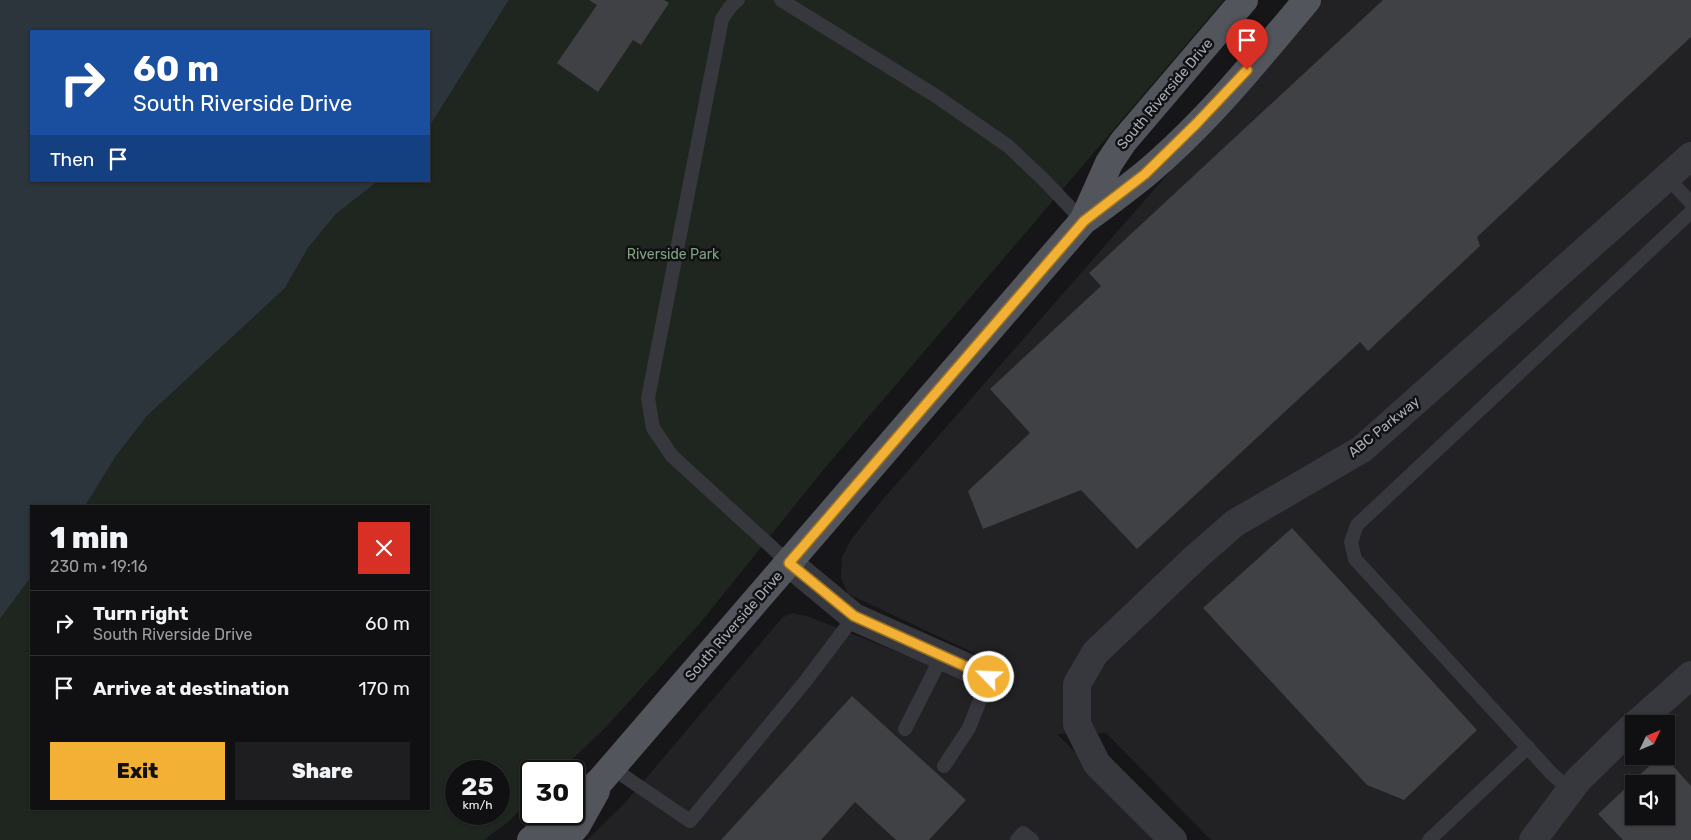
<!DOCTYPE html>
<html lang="en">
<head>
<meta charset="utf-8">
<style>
	:root { --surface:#101012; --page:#1e1e20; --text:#f1f3f6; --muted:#9c9d9f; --line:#303032; --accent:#f2b134 }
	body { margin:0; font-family:Rubik,sans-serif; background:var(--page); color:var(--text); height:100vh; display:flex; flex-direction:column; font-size:19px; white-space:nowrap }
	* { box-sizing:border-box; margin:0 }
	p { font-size:16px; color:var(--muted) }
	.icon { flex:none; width:28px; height:28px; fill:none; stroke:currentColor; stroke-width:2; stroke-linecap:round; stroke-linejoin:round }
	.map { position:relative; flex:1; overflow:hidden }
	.sheet { position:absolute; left:30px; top:505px; width:400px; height:305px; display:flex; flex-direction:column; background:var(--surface); border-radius:0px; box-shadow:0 1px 4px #0004,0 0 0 1px var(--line) }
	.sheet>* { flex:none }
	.banner { position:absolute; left:30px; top:30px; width:400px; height:152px; border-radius:0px; box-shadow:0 1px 4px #0004,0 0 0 1px var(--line); background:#1a4fa0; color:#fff; overflow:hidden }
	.needle { width:32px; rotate:46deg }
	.controls { position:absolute; left:1625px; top:715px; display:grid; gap:10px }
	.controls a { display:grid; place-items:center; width:50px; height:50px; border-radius:0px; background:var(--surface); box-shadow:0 1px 4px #0004,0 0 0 1px var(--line); font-size:25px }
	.speed { position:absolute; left:445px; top:760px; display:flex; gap:10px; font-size:25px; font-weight:700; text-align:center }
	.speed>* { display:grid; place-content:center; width:65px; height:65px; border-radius:50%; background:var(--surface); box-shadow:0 1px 4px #0004,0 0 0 1px var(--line); line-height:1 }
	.speed small { font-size:12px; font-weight:400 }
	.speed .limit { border:2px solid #111; border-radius:8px; background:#fff; color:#111 }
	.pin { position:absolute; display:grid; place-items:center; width:42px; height:42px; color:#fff; margin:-51px -21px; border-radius:50% 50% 50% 0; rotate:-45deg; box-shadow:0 0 5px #0007 }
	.pin .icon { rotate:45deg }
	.me { position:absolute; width:55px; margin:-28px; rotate:294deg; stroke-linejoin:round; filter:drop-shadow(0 0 4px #0008) }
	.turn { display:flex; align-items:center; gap:18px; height:105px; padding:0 20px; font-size:22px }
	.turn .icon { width:65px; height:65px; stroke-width:2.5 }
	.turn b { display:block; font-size:35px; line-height:42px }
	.then { display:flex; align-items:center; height:48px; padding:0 20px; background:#0003; gap:10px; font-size:19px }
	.round { display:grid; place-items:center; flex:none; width:52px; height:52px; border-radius:0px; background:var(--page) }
	.head { display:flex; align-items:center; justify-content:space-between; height:85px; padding:0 20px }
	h1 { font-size:30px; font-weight:800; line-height:38px }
	.button { display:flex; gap:10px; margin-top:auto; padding:10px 20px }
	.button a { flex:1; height:58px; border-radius:0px; background:var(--accent); color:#111; font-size:20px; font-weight:800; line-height:58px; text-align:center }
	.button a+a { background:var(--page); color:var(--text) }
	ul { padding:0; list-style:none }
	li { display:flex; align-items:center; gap:15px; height:65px; padding:0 20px; border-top:1px solid var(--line) }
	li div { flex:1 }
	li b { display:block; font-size:19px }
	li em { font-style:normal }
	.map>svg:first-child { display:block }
	.built { fill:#222225; fill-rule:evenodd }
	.green { fill:#1e261f; fill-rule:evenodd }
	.water { fill:#2c353c }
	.building { fill:#404145; fill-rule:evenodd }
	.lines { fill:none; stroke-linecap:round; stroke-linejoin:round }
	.lane { stroke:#37383d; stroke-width:14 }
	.street { stroke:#37383d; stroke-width:28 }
	.primary { stroke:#53555c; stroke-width:28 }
	.route-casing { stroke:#9d7322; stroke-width:12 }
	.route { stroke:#f2b134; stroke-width:9 }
	.labels { text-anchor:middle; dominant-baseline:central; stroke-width:5; stroke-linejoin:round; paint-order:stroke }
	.street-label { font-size:14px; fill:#a8adb8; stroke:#111113 }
	.park-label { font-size:14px; fill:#7fa381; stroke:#111113 }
</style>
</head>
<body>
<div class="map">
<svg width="1691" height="840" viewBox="0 0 1691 840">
	<rect width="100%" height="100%" fill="#161618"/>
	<path class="built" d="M1320 0H1691V840H1211L1106 733 1057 734 1162 840H587L624 804 782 618 792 613 810 617 915 659 1003 698 1004 684 1001 672 993 662 848 594 841 578 842 557 851 540 878 505ZM1634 724H1666V756H1634ZM1634 784H1666V816H1634Z"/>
	<path class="green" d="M509 0H1224L824 469 701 622 606 727 560 771H531V799L509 821 484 840H0V619L31 577V809H429V506H85L116 456 147 416 285 288 308 248 336 214 378 181H429V127ZM456 771H499V814H456Z"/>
	<polygon class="water" points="0,0 509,0 429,127 429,31 31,31 31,181 378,181 336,214 308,248 285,288 147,416 116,456 85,506 31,506 31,577 0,619"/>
	<g class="building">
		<polygon points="589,0 664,0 669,3 641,45 633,40 598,92 557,63 597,5"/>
		<polygon points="1383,0 1691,0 1691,37 1477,237 1480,246 1368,351 1360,342 1137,549 1081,490 983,529 968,491 1030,433 990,389 1101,286 1089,273"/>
		<polygon points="1292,528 1477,730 1404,800 1367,785 1203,608"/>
		<polygon points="852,696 966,800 929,840 896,840 855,802 821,840 721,840"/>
		<path d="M1660 756H1664L1691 786V840H1623L1598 814ZM1634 784H1666V816H1634Z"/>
	</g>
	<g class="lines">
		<g class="lane">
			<polyline points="738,0 730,7 722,19 648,398 653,428 672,456 789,563"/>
			<polyline points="781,0 936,96 1008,146 1042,178 1083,221"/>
			<polyline points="1667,177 1691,203"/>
			<polyline points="905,729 942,656"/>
			<polyline points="944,766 969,728 989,677"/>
			<polyline points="612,768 690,821 804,683 854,617"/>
			<polyline points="1570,790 1551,773 1355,559 1351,542 1357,525 1691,212"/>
			<polyline points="1017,840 1023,833 1032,840"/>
			<polyline points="1429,840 1528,747"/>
		</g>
		<g class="street">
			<polyline points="789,563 854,617 989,677"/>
			<polyline points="1636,724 1691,675"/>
			<polyline points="1173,840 1097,764 1077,724 1077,684 1095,653 1196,557 1235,523 1362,449 1691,156"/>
			<polyline points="1533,840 1578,780 1634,725"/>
		</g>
		<g class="primary">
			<polyline points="1084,219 1109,163 1123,142 1244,0"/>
			<path d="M574 805 601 780 1083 221C1104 206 1124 191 1144 175 1205 124 1257 60 1307 0"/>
			<polyline points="531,840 563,814"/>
			<polyline points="564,840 577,825 596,791"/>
		</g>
	</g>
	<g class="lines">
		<defs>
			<polyline id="route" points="989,677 854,616 789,563 1084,221 1145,174 1197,123 1247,70"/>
		</defs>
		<use href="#route" class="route-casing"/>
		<use href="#route" class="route"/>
	</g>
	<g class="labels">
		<g class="street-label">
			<text transform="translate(1165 94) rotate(-50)">South Riverside Drive</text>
			<text transform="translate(1384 427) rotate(-39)">ABC Parkway</text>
			<text transform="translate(734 626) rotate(-49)">South Riverside Drive</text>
		</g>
		<g class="park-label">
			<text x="673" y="254">Riverside Park</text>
		</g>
	</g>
</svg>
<div class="controls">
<a><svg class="needle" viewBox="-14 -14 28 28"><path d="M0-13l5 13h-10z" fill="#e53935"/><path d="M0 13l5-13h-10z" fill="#9c9d9f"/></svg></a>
<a><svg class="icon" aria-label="sound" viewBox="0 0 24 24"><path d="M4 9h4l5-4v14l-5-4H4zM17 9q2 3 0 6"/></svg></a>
</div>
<div class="speed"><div>25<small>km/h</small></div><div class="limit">30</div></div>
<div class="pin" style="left:1247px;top:70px;background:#d93025"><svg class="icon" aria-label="arrive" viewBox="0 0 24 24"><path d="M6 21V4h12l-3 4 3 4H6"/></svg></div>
<svg class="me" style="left:989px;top:677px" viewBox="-20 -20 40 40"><circle r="17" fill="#f2b134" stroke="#fff" stroke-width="3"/><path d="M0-11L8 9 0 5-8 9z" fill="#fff"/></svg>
<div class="banner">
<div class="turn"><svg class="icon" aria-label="right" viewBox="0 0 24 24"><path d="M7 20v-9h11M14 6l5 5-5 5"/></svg><div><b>60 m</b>South Riverside Drive</div></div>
<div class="then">Then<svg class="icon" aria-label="arrive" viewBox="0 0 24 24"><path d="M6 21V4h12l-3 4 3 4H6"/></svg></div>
</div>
<section class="sheet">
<div class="head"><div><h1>1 min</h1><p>230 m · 19:16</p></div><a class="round" style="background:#d93025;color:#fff"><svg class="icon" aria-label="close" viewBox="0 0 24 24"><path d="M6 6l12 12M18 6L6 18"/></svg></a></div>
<ul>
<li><svg class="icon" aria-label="right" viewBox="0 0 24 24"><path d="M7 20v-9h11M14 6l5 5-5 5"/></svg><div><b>Turn right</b><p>South Riverside Drive</p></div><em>60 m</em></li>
<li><svg class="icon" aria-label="arrive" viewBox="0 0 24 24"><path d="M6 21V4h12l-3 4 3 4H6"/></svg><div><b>Arrive at destination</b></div><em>170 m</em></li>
</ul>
<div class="button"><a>Exit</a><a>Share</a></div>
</section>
</div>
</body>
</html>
